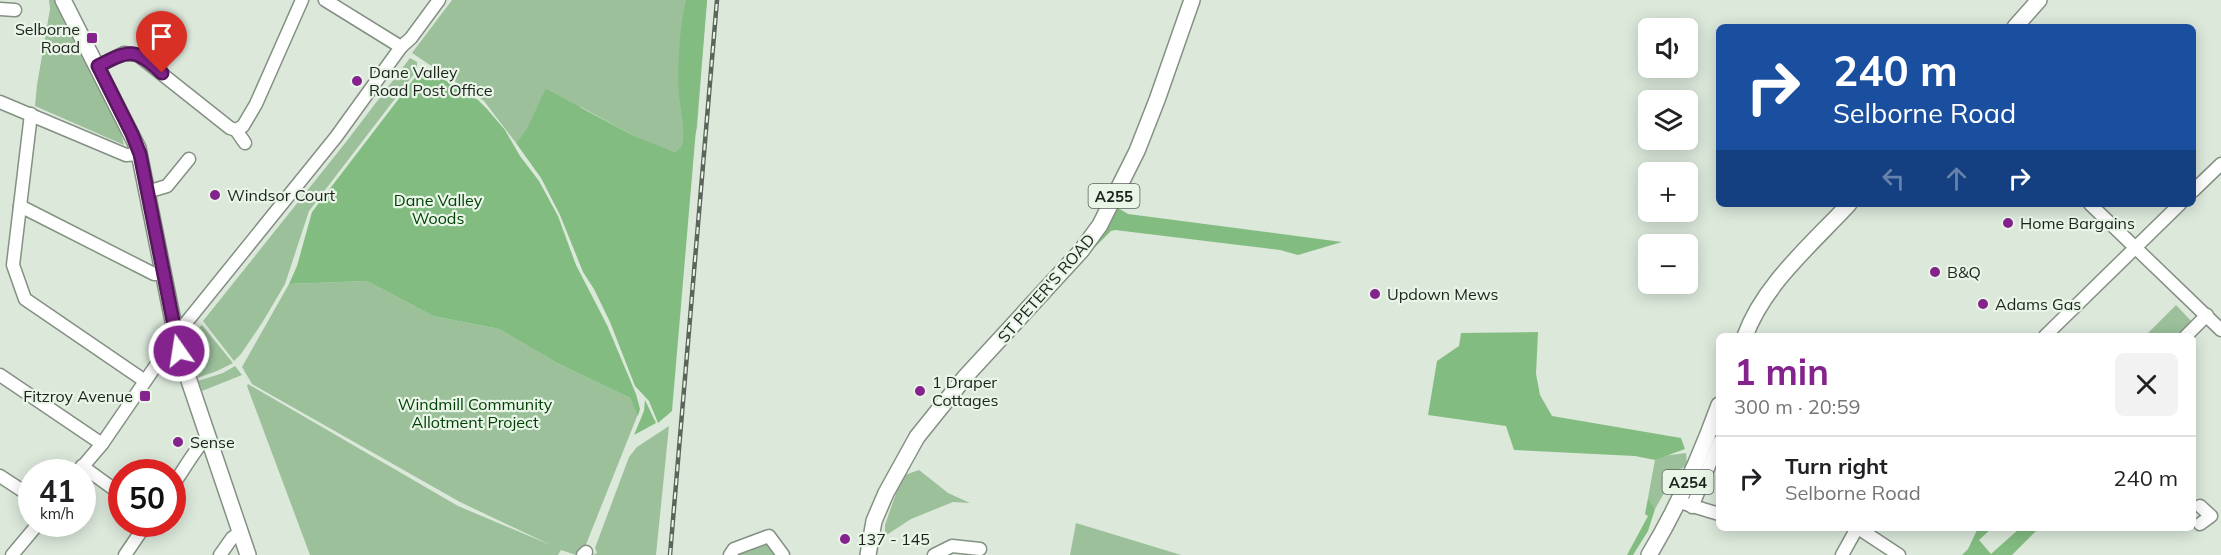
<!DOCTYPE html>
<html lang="en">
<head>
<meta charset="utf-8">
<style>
	:root { --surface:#fff; --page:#f2f2f2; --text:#202124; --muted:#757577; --line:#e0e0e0; --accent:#84238d }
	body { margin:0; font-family:Mulish,sans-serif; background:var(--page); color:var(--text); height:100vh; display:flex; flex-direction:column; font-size:22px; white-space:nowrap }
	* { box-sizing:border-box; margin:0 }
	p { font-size:20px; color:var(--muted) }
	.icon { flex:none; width:33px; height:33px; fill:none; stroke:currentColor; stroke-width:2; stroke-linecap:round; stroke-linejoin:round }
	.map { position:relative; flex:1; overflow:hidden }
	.details { position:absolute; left:1716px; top:333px; width:480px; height:198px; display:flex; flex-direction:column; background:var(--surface); border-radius:9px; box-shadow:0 3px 15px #0003 }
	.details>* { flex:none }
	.guide { position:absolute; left:1716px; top:24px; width:480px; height:183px; border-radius:9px; box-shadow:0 3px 15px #0003; background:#1a4fa0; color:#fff; overflow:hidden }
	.controls { position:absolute; left:1638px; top:18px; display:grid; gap:12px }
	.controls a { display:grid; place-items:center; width:60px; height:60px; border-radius:9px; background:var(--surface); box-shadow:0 3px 15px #0003; font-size:30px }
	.speed { position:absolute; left:18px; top:459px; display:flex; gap:12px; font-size:30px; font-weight:700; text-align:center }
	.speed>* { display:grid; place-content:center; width:78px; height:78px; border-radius:50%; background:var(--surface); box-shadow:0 3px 15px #0003; line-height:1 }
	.speed small { font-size:15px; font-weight:400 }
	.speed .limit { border:9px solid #d22; background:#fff; color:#111 }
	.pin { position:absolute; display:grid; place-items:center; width:51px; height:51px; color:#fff; margin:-62px -26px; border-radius:50% 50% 50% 0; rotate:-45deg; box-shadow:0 0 6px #0007 }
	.pin .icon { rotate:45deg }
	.me { position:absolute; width:66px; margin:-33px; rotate:347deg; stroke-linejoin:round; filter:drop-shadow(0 0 4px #0008) }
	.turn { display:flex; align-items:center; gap:21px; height:126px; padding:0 18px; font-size:27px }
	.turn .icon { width:78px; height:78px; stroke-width:2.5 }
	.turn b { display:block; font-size:42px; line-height:51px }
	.lanes { display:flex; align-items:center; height:57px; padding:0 18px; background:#0003; justify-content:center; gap:30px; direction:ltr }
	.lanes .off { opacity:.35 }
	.round { display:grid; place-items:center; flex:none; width:63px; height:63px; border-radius:9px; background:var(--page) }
	.overview { display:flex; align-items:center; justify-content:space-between; height:102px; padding:0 18px }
	h1 { font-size:36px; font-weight:700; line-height:45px; color:var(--accent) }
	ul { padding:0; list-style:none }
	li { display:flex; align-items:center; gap:18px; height:84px; padding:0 18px; border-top:2px solid var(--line) }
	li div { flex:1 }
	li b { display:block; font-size:22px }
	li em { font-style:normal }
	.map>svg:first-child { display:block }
	.green { fill:#9bc09a }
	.forest { fill:#82bc81 }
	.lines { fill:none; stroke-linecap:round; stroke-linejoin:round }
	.minor-casing { stroke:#849083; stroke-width:15 }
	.major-casing { stroke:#849083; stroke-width:18 }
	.minor { stroke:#fff; stroke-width:12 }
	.major { stroke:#fff; stroke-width:15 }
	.rail-casing { stroke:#5c645c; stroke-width:4.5 }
	.rail { stroke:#e8f5e7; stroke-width:2; stroke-dasharray:7; stroke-linecap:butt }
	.route-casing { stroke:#56175c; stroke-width:15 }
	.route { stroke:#84238d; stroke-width:10 }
	.poi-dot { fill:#84238d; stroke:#e8f5e7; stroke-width:2 }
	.labels { text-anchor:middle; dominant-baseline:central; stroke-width:4.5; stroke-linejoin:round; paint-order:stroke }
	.shield { fill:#e8f5e7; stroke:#5a615a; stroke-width:1.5 }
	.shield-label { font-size:15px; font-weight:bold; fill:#1d221d }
	.poi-label { font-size:16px; fill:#1d221d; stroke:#e8f5e7; text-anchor:start }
	.park-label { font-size:16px; fill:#004106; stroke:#e8f5e7 }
	.street-label { font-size:16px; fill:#1d221d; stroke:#e8f5e7 }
</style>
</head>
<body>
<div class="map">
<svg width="2221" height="555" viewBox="0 0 2221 555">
	<rect width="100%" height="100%" fill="#dbe8da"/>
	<g class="green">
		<polygon points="49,0 54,0 120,128 124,145 35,106 37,85 50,9"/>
		<polygon points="452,0 707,0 697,128 691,151 675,152 656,145 634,136 581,107 521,138 516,143 484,101 412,53"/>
		<polygon points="410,58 417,62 417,70 309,211 285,284 262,323 241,354 234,361 203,321 346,142"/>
		<polygon points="367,281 433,316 499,329 557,363 630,398 638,414 583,552 576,555 561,550 558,555 310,555 247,386 248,384 458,506 553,546 460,502 252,384 242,367 289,284"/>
		<polygon points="2176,305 2192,322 2178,336 2145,336"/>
		<path d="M202 325 233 363 217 371 197 378C188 352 180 345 202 325Z"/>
		<polygon points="235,366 242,375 202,391 198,381 223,373"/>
		<polygon points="669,426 656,555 593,555 597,553 595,548 629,457 637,447"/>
		<polygon points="1686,453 1687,465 1676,472 1655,509 1648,498 1655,460 1663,456"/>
		<polygon points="919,470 948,493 970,503 953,502 911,519 885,536 885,525 902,476"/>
		<polygon points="1076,523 1181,555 1070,555"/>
		<polygon points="766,540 778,555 736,555"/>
	</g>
	<g class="forest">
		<path d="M686 0H707L672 411 658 423 649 401 635 386 610 322 594 289 583 272 560 215 541 178 516 143C531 128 536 106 546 89L634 136 675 152C680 149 682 147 683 141 685 125 680 110 679 94 677 69 680 24 686 0Z"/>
		<polygon points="428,70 478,100 487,109 505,130 520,156 539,181 558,216 576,265 607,325 636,394 640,409 638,416 630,398 557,363 499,329 433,316 367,281 289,284 297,266 312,212 417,75"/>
		<polygon points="1118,208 1128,214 1342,242 1298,255 1280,250 1115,230 1111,231 1087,255 1111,210"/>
		<polygon points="1538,332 1536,374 1540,395 1552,416 1681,438 1685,449 1655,460 1635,456 1514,450 1506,426 1428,415 1437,361 1459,346 1461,333"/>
		<polygon points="645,400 656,423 634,435 644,411"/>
		<polygon points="1648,498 1655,509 1648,531 1633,555 1627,555 1648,516 1645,514"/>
		<polygon points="1978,528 1992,528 1979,540 1991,554 2020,528 2039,528 2012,555 1962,555 1968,549"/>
	</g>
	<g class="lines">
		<defs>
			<g id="minor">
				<polyline points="325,0 401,47"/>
				<polyline points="0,9 15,10"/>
				<polyline points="98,66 124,53 138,55 230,128 236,130 243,126 256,104 302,0"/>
				<polyline points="0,102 126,155 140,154"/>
				<polyline points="31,114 13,265 25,299 145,381"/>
				<polyline points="236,130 245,143"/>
				<polyline points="2193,191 2221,164"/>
				<polyline points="147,192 167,186 189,159"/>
				<polyline points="2090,204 2221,330"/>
				<polyline points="20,206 154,274 163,274"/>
				<polyline points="174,327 185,324 336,137 401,47 411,38 439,0"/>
				<polyline points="2045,336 2180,204"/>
				<polyline points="2186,336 2207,315"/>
				<polyline points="0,375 102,444"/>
				<polyline points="82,466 122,495"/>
				<polyline points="78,472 102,444 159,361 179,351"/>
				<polyline points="0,476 32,497"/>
				<path d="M172 486C185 469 193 451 208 436"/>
				<polyline points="1686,504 1719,514"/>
				<polyline points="1692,507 1719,442"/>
				<polyline points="2200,524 2211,516 2200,506"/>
				<polyline points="1858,528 1899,555"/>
				<polyline points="12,555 38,524"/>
				<polyline points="125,555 146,524"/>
				<polyline points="220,555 232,538 240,532"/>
				<polyline points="583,555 586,552"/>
				<polyline points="730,555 734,549 769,536 783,555"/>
				<polyline points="934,555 952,546 980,549"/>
				<polyline points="1842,555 1857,528"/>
			</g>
			<g id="major">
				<polyline points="63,0 138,148 179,351 248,555"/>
				<polyline points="2015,27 2039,0"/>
				<path d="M1745 336C1764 284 1812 244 1849 204"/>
				<polyline points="868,555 874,521 886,493 917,437 966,376 1081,251 1100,225 1137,151 1157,100 1192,0"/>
				<path d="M1649 555C1678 507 1700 457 1719 405"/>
			</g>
		</defs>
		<use href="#minor" class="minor-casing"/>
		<use href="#major" class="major-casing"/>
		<use href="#minor" class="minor"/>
		<use href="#major" class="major"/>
		<defs>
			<polyline id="rail" points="670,555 717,0"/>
		</defs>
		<use href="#rail" class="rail-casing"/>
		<use href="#rail" class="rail"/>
	</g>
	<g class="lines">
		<defs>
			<path id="route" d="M162 73C135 47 129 50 98 66L132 134 140 154 179 351"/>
		</defs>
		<use href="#route" class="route-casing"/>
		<use href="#route" class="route"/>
	</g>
	<g class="poi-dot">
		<rect x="86" y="32" width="12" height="12" rx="3"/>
		<circle cx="357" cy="81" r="6"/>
		<circle cx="215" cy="195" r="6"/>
		<circle cx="2008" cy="223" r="6"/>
		<circle cx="1935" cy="272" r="6"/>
		<circle cx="1375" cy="294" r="6"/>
		<circle cx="1983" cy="304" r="6"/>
		<circle cx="920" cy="391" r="6"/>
		<rect x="139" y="390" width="12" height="12" rx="3"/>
		<circle cx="178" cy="442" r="6"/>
		<circle cx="845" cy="539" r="6"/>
	</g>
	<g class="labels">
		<g class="shield">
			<rect x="1088.5" y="184" width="51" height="24" rx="4.5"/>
			<rect x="1662.5" y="470" width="51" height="24" rx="4.5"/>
		</g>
		<g class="shield-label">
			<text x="1114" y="196">A255</text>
			<text x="1688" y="482">A254</text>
		</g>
		<g class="poi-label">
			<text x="80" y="29" text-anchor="end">Selborne<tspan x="80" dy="18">Road</tspan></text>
			<text x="369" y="72">Dane Valley<tspan x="369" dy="18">Road Post Office</tspan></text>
			<text x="227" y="195">Windsor Court</text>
			<text x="2020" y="223">Home Bargains</text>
			<text x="1947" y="272">B&amp;Q</text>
			<text x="1387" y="294">Updown Mews</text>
			<text x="1995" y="304">Adams Gas</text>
			<text x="932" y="382">1 Draper<tspan x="932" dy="18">Cottages</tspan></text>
			<text x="133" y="396" text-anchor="end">Fitzroy Avenue</text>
			<text x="190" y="442">Sense</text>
			<text x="857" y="539">137 - 145</text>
		</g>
		<g class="park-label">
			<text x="438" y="200">Dane Valley<tspan x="438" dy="18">Woods</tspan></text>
			<text x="475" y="404">Windmill Community<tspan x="475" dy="18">Allotment Project</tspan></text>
		</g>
		<g class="street-label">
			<text transform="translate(1046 288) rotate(-49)">ST PETER'S ROAD</text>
		</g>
	</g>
</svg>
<div class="controls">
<a><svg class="icon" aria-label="sound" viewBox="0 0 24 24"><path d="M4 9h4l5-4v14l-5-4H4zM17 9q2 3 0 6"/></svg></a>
<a><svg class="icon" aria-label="layers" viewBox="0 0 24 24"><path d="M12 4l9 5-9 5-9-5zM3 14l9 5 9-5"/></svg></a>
<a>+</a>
<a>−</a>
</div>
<div class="speed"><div>41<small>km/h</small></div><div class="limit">50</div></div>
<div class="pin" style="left:162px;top:73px;background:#d93025"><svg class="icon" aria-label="arrive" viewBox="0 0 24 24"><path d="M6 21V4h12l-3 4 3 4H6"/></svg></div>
<svg class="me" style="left:179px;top:351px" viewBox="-20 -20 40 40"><circle r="17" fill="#84238d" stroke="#fff" stroke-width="3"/><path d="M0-11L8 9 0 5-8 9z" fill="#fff"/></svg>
<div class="guide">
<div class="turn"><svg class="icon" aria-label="right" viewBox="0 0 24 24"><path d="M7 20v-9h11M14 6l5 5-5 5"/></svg><div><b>240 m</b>Selborne Road</div></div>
<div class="lanes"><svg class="icon off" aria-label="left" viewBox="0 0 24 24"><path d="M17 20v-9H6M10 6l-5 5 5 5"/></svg><svg class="icon off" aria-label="ahead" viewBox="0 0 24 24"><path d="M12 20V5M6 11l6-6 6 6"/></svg><svg class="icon" aria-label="right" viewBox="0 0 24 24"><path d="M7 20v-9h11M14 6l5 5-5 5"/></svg></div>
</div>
<section class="details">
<div class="overview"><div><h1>1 min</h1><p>300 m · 20:59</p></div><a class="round"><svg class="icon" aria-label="close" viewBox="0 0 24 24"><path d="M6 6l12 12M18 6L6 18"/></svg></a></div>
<ul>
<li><svg class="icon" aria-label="right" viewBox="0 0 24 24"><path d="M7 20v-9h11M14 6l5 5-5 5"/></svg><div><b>Turn right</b><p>Selborne Road</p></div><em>240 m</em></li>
</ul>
</section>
</div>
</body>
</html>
